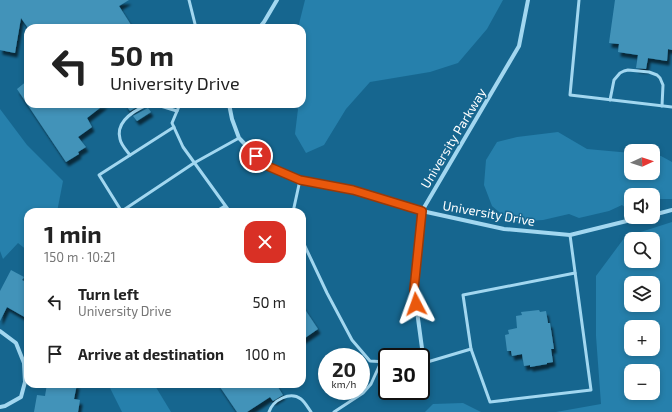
<!DOCTYPE html>
<html lang="en">
<head>
<meta charset="utf-8">
<style>
	:root { --surface:#fff; --page:#f2f2f2; --text:#222; --muted:#767676 }
	body { margin:0; font-family:"Exo 2",sans-serif; background:var(--page); color:var(--text); height:100vh; display:flex; flex-direction:column; font-size:15px; white-space:nowrap }
	* { box-sizing:border-box; margin:0 }
	p { font-size:13px; color:var(--muted) }
	.icon { flex:none; width:22px; height:22px; fill:none; stroke:currentColor; stroke-width:2; stroke-linecap:round; stroke-linejoin:round }
	.map { position:relative; flex:1; overflow:hidden }
	.details { position:absolute; left:24px; top:208px; width:282px; height:180px; display:flex; flex-direction:column; background:var(--surface); border-radius:12px; box-shadow:0 2px 6px #0003 }
	.details>* { flex:none }
	.top-card { position:absolute; left:24px; top:24px; width:282px; height:84px; border-radius:12px; box-shadow:0 2px 6px #0003; background:#fff; color:var(--text); overflow:hidden }
	.needle { width:26px; rotate:87deg }
	.fabs { position:absolute; left:624px; top:144px; display:grid; gap:8px }
	.fabs a { display:grid; place-items:center; width:36px; height:36px; border-radius:8px; background:var(--surface); box-shadow:0 2px 6px #0003; font-size:20px }
	.speed { position:absolute; left:318px; top:348px; display:flex; gap:8px; font-size:20px; font-weight:700; text-align:center }
	.speed>* { display:grid; place-content:center; width:52px; height:52px; border-radius:50%; background:var(--surface); box-shadow:0 2px 6px #0003; line-height:1 }
	.speed small { font-size:10px; font-weight:400 }
	.speed .limit { border:2px solid #111; border-radius:6px; background:#fff; color:#111 }
	.pin { position:absolute; display:grid; place-items:center; width:34px; height:34px; color:#fff; margin:-17px; border:2px solid #fff; border-radius:50%; box-shadow:0 1px 4px #0007 }
	.me { position:absolute; width:44px; margin:-22px; rotate:356deg; stroke-linejoin:round; filter:drop-shadow(0 0 3px #0008) }
	.turn { display:flex; align-items:center; gap:14px; height:84px; padding:0 20px; font-size:18px }
	.turn .icon { width:52px; height:52px; stroke-width:2.5 }
	.turn b { display:block; font-size:28px; line-height:34px }
	.round { display:grid; place-items:center; flex:none; width:42px; height:42px; border-radius:12px; background:var(--page) }
	.headline { display:flex; align-items:center; justify-content:space-between; height:68px; padding:0 20px }
	h1 { font-size:24px; font-weight:700; line-height:30px }
	ul { padding:0; list-style:none }
	li { display:flex; align-items:center; gap:12px; height:52px; padding:0 20px }
	li div { flex:1 }
	li b { display:block; font-size:15px }
	li em { font-style:normal }
	.map>svg:first-child { display:block }
	.green { fill:#2680ac; fill-rule:evenodd }
	.building { fill:#4393b9; filter:url(#shadow) }
	.lines { fill:none; stroke-linecap:round; stroke-linejoin:round }
	.service { stroke:#a2d7f0; stroke-width:3 }
	.minor { stroke:#a2d7f0; stroke-width:4 }
	.route-casing { stroke:#983908; stroke-width:10 }
	.route { stroke:#ea580c; stroke-width:7 }
	.labels { text-anchor:middle; dominant-baseline:central; stroke-width:3; stroke-linejoin:round; paint-order:stroke }
	.street-label { font-size:13px; fill:#fff; stroke:#16668f }
</style>
</head>
<body>
<div class="map">
<svg width="672" height="412" viewBox="0 0 672 412">
	<defs>
		<filter id="shadow"><feDropShadow dx="2.5" dy="4.5" stdDeviation="1" flood-color="#0009"/></filter>
	</defs>
	<rect width="100%" height="100%" fill="#16668f"/>
	<g class="green">
		<polygon points="305,0 503,0 487,29 458,63 430,72 370,82 346,109 324,145 306,153 295,134 298,109 295,104 302,104 302,28 298,28"/>
		<polygon points="0,109 27,145 63,181 57,212 28,212 28,251 18,243 3,259 0,251"/>
		<polygon points="558,132 587,149 631,153 631,173 653,173 653,155 661,156 672,162 672,199 653,199 653,195 631,195 631,208 628,210 622,205 609,211 579,218 569,214 543,220 511,222 492,206 484,185 486,160 497,142 517,137"/>
		<path d="M672 222V412H556L601 404 596 336V276L625 237ZM631 239H653V261H631ZM631 283H653V305H631ZM631 327H653V349H631ZM631 371H653V393H631Z"/>
		<polygon points="108,384 154,384 171,412 122,412"/>
		<polygon points="463,403 481,412 425,412 433,404"/>
	</g>
	<g class="building">
		<polygon points="0,0 129,0 119,6 133,28 28,28 21,18 15,53 0,50"/>
		<polygon points="615,0 672,0 672,50 668,49 667,61 648,58 646,69 636,68 638,55 618,52 619,44 609,43"/>
		<polygon points="28,80 28,104 105,104 87,118 92,127 78,137 86,147 78,152 79,154 66,162 17,89"/>
		<polygon points="125,104 142,104 130,111"/>
		<polygon points="148,108 151,112 137,121 133,116"/>
		<polygon points="11,270 24,277 22,280 28,283 28,319 7,307 0,321 0,291"/>
		<polygon points="302,305 318,329 302,340"/>
		<polygon points="539,310 540,312 546,311 548,323 550,323 554,349 551,349 553,362 547,363 547,364 530,367 530,365 524,366 522,354 512,356 511,351 507,351 505,335 509,334 508,330 517,328 516,316 522,315 521,312"/>
		<polygon points="47,384 77,384 74,399 80,400 78,412 34,412 37,395 45,396"/>
		<polygon points="218,384 276,384 283,395 273,401 270,397 247,412 237,412"/>
	</g>
	<g class="lines">
		<g class="service">
			<polyline points="189,0 196,28"/>
			<polyline points="579,0 570,95 672,107"/>
			<polyline points="610,100 614,80 620,73 624,71 628,70 649,72 657,75 660,78 663,85 662,106"/>
			<polyline points="154,104 177,111"/>
			<polyline points="180,104 172,123 183,147 230,212"/>
			<path d="M130 155C127 151 121 145 120 139 115 121 135 110 149 104"/>
			<polyline points="122,211 194,163 239,138"/>
			<polyline points="122,212 99,175 174,127"/>
			<polyline points="215,212 225,206"/>
			<polyline points="293,212 300,180"/>
			<polyline points="302,240 327,293 352,340 370,361 387,362"/>
			<polyline points="471,349 463,295 575,273"/>
			<polyline points="421,363 424,363 471,349 490,402 591,390 570,235"/>
			<path d="M269 412C273 400 290 391 301 399 305 402 308 408 311 412"/>
			<polyline points="334,412 363,393 371,384 381,362"/>
		</g>
		<g class="minor">
			<polyline points="259,28 264,22 277,0"/>
			<polyline points="229,104 232,119 239,138 265,165 300,180 353,190 422,211 504,229 570,235 643,217"/>
			<polyline points="653,215 672,210"/>
			<polyline points="0,331 16,343 24,363 25,382 21,397 5,406 0,407"/>
			<polyline points="424,363 414,289 422,211 519,46 528,0"/>
		</g>
	</g>
	<g class="lines">
		<defs>
			<polyline id="route" points="256,156 265,165 300,180 353,190 422,211 414,289 416,304"/>
		</defs>
		<use href="#route" class="route-casing"/>
		<use href="#route" class="route"/>
	</g>
	<g class="labels">
		<g class="street-label">
			<text transform="translate(453 138) rotate(-59)">University Parkway</text>
			<text transform="translate(489 213) rotate(10)">University Drive</text>
		</g>
	</g>
</svg>
<div class="fabs">
<a><svg class="needle" viewBox="-14 -14 28 28"><path d="M0-13l5 13h-10z" fill="#e53935"/><path d="M0 13l5-13h-10z" fill="#767676"/></svg></a>
<a><svg class="icon" aria-label="sound" viewBox="0 0 24 24"><path d="M4 9h4l5-4v14l-5-4H4zM17 9q2 3 0 6"/></svg></a>
<a><svg class="icon" aria-label="search" viewBox="0 0 24 24"><circle cx="10" cy="10" r="6"/><path d="M15 15l6 6"/></svg></a>
<a><svg class="icon" aria-label="layers" viewBox="0 0 24 24"><path d="M12 4l9 5-9 5-9-5zM3 14l9 5 9-5"/></svg></a>
<a>+</a>
<a>−</a>
</div>
<div class="speed"><div>20<small>km/h</small></div><div class="limit">30</div></div>
<div class="pin" style="left:256px;top:156px;background:#d93025"><svg class="icon" aria-label="arrive" viewBox="0 0 24 24"><path d="M6 21V4h12l-3 4 3 4H6"/></svg></div>
<svg class="me" style="left:416px;top:304px" viewBox="-20 -20 40 40"><path d="M0-17L14 15 0 8-14 15z" fill="#ea580c" stroke="#fff" stroke-width="4"/></svg>
<div class="top-card">
<div class="turn"><svg class="icon" aria-label="left" viewBox="0 0 24 24"><path d="M17 20v-9H6M10 6l-5 5 5 5"/></svg><div><b>50 m</b>University Drive</div></div>
</div>
<section class="details">
<div class="headline"><div><h1>1 min</h1><p>150 m · 10:21</p></div><a class="round" style="background:#d93025;color:#fff"><svg class="icon" aria-label="close" viewBox="0 0 24 24"><path d="M6 6l12 12M18 6L6 18"/></svg></a></div>
<ul>
<li><svg class="icon" aria-label="left" viewBox="0 0 24 24"><path d="M17 20v-9H6M10 6l-5 5 5 5"/></svg><div><b>Turn left</b><p>University Drive</p></div><em>50 m</em></li>
<li><svg class="icon" aria-label="arrive" viewBox="0 0 24 24"><path d="M6 21V4h12l-3 4 3 4H6"/></svg><div><b>Arrive at destination</b></div><em>100 m</em></li>
</ul>
</section>
</div>
</body>
</html>
